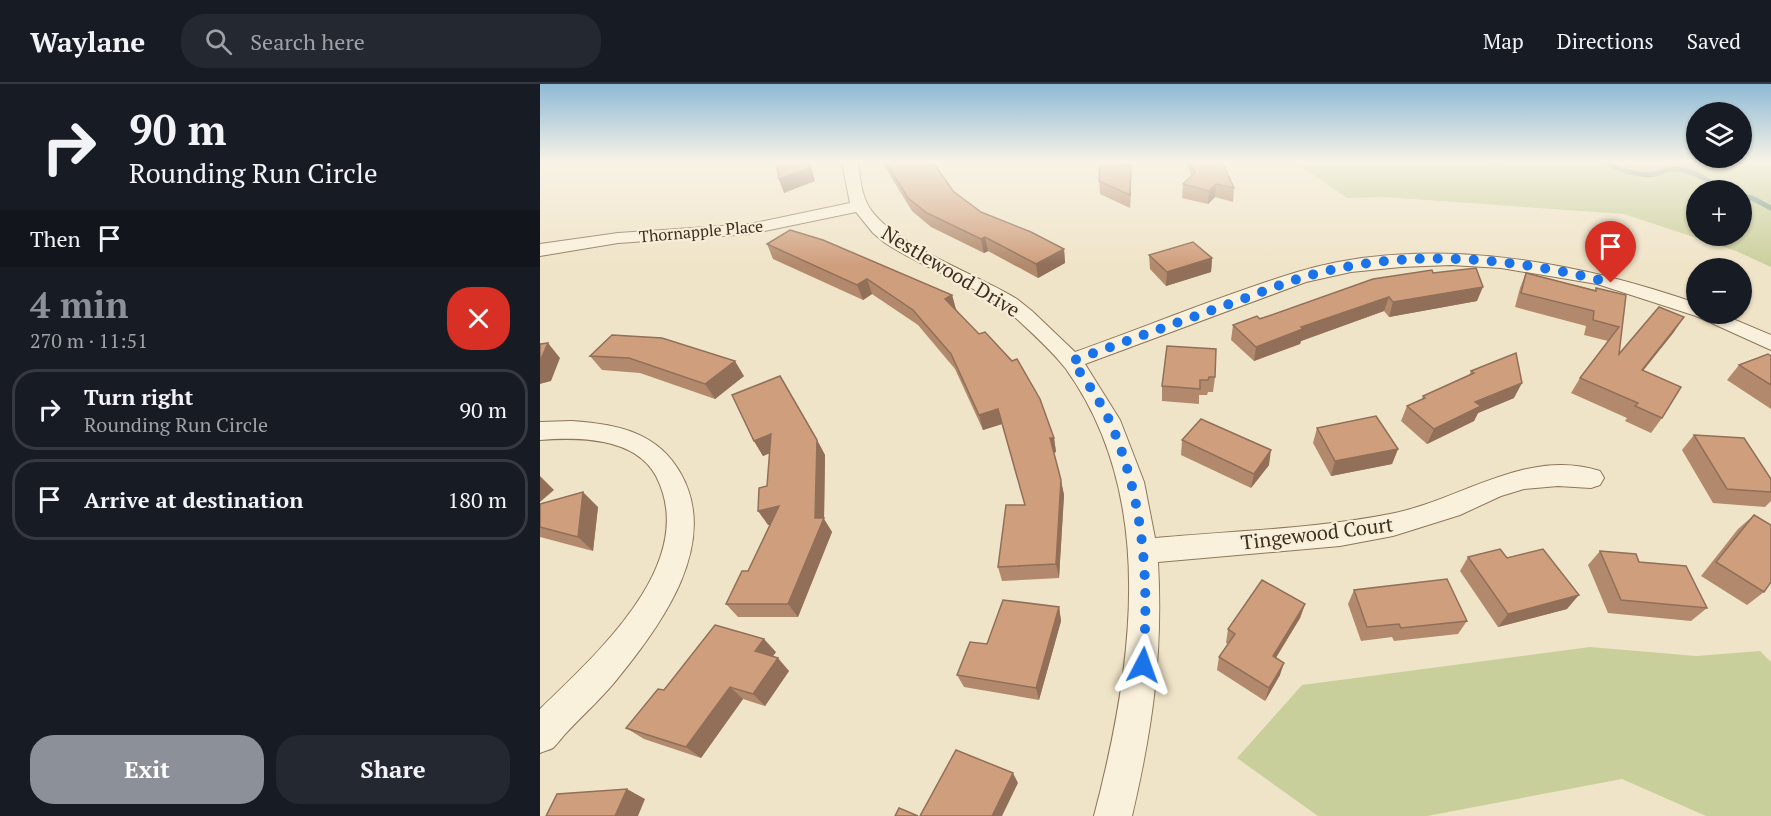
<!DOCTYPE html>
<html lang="en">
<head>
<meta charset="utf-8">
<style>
	:root { --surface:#171b24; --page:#242831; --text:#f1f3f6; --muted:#9ea1a6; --line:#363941; --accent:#8c9099 }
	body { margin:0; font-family:"PT Serif",serif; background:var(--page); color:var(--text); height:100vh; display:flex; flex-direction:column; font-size:22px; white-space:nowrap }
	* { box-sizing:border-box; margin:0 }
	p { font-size:20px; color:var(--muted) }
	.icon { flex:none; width:33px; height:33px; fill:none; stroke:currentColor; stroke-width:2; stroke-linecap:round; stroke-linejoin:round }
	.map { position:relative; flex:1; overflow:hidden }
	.side { display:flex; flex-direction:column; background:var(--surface); width:540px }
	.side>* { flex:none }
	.top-card { background:#171b24; color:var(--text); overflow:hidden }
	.buttons { position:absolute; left:1146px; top:18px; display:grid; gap:12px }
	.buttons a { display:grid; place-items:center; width:66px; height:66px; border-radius:50%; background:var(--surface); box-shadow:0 2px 4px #0004; font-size:30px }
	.pin { position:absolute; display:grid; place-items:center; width:51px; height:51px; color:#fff; margin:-62px -26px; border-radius:50% 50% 50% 0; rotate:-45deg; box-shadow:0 0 6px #0007 }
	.pin .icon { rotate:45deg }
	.me { position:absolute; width:66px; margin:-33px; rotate:4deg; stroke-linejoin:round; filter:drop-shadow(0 0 4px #0008) }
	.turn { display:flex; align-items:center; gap:21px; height:126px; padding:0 30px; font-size:27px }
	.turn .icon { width:78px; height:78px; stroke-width:2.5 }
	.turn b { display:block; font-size:42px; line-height:51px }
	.then { display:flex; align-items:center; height:57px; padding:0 30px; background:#0003; gap:12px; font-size:22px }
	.round { display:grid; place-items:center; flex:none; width:63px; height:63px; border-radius:24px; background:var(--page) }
	.headline { display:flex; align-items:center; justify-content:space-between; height:102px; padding:0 30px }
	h1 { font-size:36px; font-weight:600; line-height:45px; color:var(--accent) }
	.cta { display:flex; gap:12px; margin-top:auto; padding:12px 30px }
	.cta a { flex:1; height:69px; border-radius:24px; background:var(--accent); color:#fff; font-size:24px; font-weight:600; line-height:69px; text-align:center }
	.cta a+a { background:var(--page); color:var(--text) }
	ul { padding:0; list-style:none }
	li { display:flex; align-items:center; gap:18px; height:81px; margin:0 12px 9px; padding:0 18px; border:3px solid var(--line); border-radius:24px }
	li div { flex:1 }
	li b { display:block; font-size:22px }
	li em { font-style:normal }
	header { display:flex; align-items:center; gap:36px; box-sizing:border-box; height:84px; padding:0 30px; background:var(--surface); border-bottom:2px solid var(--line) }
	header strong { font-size:28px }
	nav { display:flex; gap:33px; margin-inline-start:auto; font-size:21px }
	.search { width:420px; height:54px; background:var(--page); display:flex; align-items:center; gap:15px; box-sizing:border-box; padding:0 21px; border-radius:24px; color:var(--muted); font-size:22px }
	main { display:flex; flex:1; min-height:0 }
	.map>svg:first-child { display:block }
	.green { fill:#c9cf9b; fill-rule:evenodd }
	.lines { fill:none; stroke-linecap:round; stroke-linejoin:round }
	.stream { stroke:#6f938a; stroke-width:5 }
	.street-casing { stroke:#8d765c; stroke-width:2 }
	.street { fill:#faf1dc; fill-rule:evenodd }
	.wall { fill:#b2896c }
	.shaded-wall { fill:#916f58 }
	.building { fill:#cf9f7d; stroke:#916f58; stroke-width:1.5 }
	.route { stroke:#1a73e8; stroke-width:10; stroke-dasharray:0 18 }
	.labels { text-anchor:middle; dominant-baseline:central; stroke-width:4.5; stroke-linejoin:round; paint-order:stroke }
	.far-street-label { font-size:16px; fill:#3d2e20; stroke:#f7eed8 }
	.street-label { font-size:20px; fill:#3d2e20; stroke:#f7eed8 }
</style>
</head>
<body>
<header>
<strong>Waylane</strong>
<div class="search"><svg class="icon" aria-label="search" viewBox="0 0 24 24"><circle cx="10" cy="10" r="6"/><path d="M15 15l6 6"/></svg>Search here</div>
<nav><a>Map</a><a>Directions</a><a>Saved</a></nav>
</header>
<main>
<section class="side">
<div class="top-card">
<div class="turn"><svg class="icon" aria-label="right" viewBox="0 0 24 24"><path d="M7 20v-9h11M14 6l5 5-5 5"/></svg><div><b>90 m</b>Rounding Run Circle</div></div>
<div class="then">Then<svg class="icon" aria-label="arrive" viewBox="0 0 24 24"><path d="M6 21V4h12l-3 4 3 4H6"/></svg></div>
</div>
<div class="headline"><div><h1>4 min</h1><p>270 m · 11:51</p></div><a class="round" style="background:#d93025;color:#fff"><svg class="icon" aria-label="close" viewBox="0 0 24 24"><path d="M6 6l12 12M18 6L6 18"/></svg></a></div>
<ul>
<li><svg class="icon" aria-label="right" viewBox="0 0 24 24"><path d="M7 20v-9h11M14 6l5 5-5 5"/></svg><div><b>Turn right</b><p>Rounding Run Circle</p></div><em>90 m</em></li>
<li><svg class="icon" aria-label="arrive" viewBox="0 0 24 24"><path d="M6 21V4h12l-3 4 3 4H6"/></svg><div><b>Arrive at destination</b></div><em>180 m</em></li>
</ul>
<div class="cta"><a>Exit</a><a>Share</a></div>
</section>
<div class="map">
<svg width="1231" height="732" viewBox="0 0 1231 732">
	<rect width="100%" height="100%" fill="#f0e4c8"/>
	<g class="green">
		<path d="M751 78H1231V183L1196 167 1084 130 844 113 807 114 759 81ZM1156 106H1202V152H1156Z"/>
		<polygon points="1050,563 1156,572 1220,567 1231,578 1231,732 1166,732 1082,695 887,732 778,732 697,674 762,601"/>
	</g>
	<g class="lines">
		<g class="stream">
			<polyline points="948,78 961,78"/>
			<path d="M1065 78C1080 85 1097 93 1115 90 1121 89 1126 85 1132 85 1151 84 1168 97 1184 106"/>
			<polyline points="1202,112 1212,114 1231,124"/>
		</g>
		<defs>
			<g id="street">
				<path d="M302 78H318C320 93 321 110 329 123 354 162 435 189 477 215L492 227 535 268C608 242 680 212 754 189 883 149 1032 176 1156 219V230H1181L1231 251V266L1156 232 1057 200 961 184 911 181 861 183 811 188 766 198 545 280 580 336 604 398 615 454C693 447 773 445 850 430 920 417 986 363 1060 387L1064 394 1060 401 1051 404 1018 402 984 405 961 412 920 431 853 452 800 462 618 478C623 570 613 642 592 732H554C592 587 619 415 526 285 513 268 494 251 478 236 441 201 387 187 345 159L333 149 316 128 210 150 78 159 0 172V160L78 149 210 140 310 119Z"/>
				<path d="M32 337C77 340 118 348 141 390 180 460 122 540 78 594 63 613 45 629 28 647 23 652 18 659 13 664 9 666 4 667 0 669V625C55 571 161 479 116 392 95 353 38 353 0 356V338Z"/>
			</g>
		</defs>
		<use href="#street" class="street-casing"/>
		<use href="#street" class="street"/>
	</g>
	<g class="wall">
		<polygon points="342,78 393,78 413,107 441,128 524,165 525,179 498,194 448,167 444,169 391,143 372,127"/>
		<polygon points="646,78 682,78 694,104 693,118 675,113 668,120 642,114 643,100 651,92"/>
		<polygon points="591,94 590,124 560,110 559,97"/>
		<polygon points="227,160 412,211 416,225 514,354 516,368 514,369 524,411 519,494 462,497 458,483 485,421 462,340 443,346 415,285 378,241 332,210 323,216 233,175"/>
		<polygon points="609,171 672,174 671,188 626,202 610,185"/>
		<polygon points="893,189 937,217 849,233 844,227 761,257 760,260 714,277 691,256 693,241"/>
		<polygon points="986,189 1055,206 1056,204 1086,211 1079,270 1134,248 1103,287 1122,334 1111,349 1085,337 1087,334 1031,309 1040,294 1068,257 1044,251 1046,242 975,223 980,204"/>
		<polygon points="72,251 204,292 175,315 100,289 62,286 50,272"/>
		<polygon points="627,262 675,293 673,308 668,308 667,311 659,311 659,320 622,317 622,302"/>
		<polygon points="1231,272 1231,325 1187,296 1199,281"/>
		<polygon points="931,287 974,314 938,329 934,337 887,360 861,337 867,322 882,315 883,312 929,292"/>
		<polygon points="777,344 858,365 852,380 791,392 773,359"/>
		<polygon points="1154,351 1231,395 1231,417 1225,423 1173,419 1142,366"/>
		<polygon points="277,356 285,371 284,435 292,448 258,533 198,533 186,520 208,487 230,441 228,441 227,402 230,369 223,372 214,357"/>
		<polygon points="642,356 729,381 711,404 641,371"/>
		<polygon points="0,420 58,423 53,467 0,453"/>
		<polygon points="1214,431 1224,508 1207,521 1161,492 1198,445"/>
		<polygon points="1060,467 1099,478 1167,524 1151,537 1068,529 1048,481"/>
		<polygon points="928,473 967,474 1027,525 958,543 920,487"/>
		<polygon points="814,506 927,537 918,550 854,557 852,553 821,557 808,520"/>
		<polygon points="765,520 760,534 736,574 740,591 725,617 677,586 679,573 688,560 686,559 688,545"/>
		<polygon points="519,523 521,537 499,616 424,603 417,591 447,560"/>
		<polygon points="236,568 233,572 249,587 225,622 203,615 161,674 104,655 86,644 124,606"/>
	</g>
	<g class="shaded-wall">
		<polygon points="268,78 270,78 275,97 244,109 239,95"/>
		<polygon points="591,81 591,94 590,124 590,111"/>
		<polygon points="676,100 675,113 668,120 669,107"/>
		<polygon points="445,153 448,167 444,169 441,155"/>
		<polygon points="524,165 525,179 498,194 496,180"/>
		<polygon points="672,174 671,188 626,202 627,188"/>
		<polygon points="327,195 332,210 323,216 317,201"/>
		<polygon points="943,203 937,217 849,233 853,218"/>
		<polygon points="412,211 416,226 405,215"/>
		<polygon points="849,213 844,227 761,257 760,260 714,277 716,263 761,243"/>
		<polygon points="1144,233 1134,248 1091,301 1102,286"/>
		<polygon points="8,259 20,274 11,297 0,300 0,277"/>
		<polygon points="195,277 204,292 175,315 165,300"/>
		<polygon points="982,299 974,314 938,329 934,337 887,360 894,345 935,318"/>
		<polygon points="458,325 462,340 443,346 439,331"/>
		<polygon points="231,350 240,365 223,372 214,357"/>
		<polygon points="510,354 514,354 516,368 512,369"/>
		<polygon points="277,356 285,371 284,435 292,448 258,533 248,520 275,434"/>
		<polygon points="858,365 852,380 791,392 795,377"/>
		<polygon points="731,366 729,381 711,404 714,390"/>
		<polygon points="0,392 14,406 0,418"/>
		<polygon points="521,396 524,411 519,494 516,480"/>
		<polygon points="43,408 58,423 53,467 38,453"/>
		<polygon points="239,422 249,436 228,441 218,427"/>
		<polygon points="1039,511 1027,525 958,543 968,530"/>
		<polygon points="765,520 760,534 729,585 733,572"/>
		<polygon points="519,523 521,537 499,616 496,604"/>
		<polygon points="224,555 236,568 227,580 215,567"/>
		<polygon points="238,574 249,587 225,622 213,610"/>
		<polygon points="744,579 740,591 725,617 729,604"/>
		<polygon points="190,603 203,615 161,674 146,663"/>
		<polygon points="473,689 478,699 462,732 452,732"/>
		<polygon points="87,705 105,715 98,732 75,732"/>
	</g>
	<g class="building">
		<polygon points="236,78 268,78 270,84 239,95"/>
		<polygon points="346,78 393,78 413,107 441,128 491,148 524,165 496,180 445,153 441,155 387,129 368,114"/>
		<polygon points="560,78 583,78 583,81 591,81 590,111 559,97"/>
		<polygon points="651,78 682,78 694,104 676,100 669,107 643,100 655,89"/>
		<polygon points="250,146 283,156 412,211 405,215 439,250 445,248 472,277 477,275 500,315 514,354 510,354 521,396 516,480 458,483 466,421 485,421 458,325 439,331 411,270 373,226 327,195 317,201 227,160"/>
		<polygon points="653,158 672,174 627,188 609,171"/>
		<polygon points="936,184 943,203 853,218 849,213 761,243 763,245 716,263 693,241 717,232 720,235 833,195 892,186 893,189"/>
		<polygon points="986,189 1056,207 1056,204 1086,211 1079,270 1119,223 1144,233 1102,286 1141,303 1122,334 1095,322 1098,319 1040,294 1079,243 1053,236 1054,227 981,209"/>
		<polygon points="72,251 122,254 195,277 165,300 89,274 50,272"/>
		<polygon points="8,259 0,277 0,260"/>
		<polygon points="627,262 676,265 675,293 669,293 668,296 660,296 660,305 622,302"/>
		<polygon points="976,269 982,299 935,318 941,322 894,345 867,322 885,314 883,312 934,289 931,287"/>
		<polygon points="1228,270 1231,272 1231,301 1199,281"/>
		<polygon points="240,292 277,356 275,434 284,434 248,520 186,520 202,487 208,487 239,422 218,427 219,404 227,402 231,350 214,357 192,311"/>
		<polygon points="836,332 858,365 795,377 777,344"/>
		<polygon points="661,335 731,366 714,390 642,356"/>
		<polygon points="1154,351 1204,354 1231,395 1231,408 1187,405"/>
		<polygon points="43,408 38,453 0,443 0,420"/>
		<polygon points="1214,431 1231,441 1231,498 1224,508 1176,478"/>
		<polygon points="960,465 967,474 1003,465 1039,511 968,530 928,473"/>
		<polygon points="1060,467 1096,470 1099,478 1146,482 1167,524 1081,516"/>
		<polygon points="907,495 927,537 861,544 859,540 827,543 814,506"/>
		<polygon points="722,496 765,520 733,572 744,579 729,604 679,573 695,550 688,545"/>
		<polygon points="463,516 519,523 496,604 417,591 430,558 447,560"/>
		<polygon points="175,541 224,555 215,567 238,574 213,610 190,603 146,663 86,644 118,605 124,606"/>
		<polygon points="416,666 473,689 452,732 380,732"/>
		<polygon points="87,705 75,732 6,732 17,710"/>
		<polygon points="359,724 378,732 355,732"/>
	</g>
	<linearGradient id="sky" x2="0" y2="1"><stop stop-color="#8fbad6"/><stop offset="0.43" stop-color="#f8f3e6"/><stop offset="1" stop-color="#f8f3e6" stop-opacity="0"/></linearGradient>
	<rect width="1231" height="181" fill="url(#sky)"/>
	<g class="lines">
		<path class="route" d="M603 581C609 502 605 426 576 352 566 325 549 301 532 277 587 257 641 237 695 218 727 206 758 193 791 186 882 165 981 175 1071 199"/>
	</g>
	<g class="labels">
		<g class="far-street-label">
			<text transform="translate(161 147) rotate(-5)">Thornapple Place</text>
		</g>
		<g class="street-label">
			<text transform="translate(411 187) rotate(31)">Nestlewood Drive</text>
			<text transform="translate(777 449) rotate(-7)">Tingewood Court</text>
		</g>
	</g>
</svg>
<div class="buttons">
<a><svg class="icon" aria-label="layers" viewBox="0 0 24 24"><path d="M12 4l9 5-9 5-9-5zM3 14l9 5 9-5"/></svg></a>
<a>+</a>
<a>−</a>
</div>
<div class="pin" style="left:1071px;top:199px;background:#d93025"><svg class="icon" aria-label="arrive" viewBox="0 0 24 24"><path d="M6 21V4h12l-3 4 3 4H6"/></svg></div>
<svg class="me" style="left:603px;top:581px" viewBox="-20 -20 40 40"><path d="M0-17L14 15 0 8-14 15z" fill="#1a73e8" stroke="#fff" stroke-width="4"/></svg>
</div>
</main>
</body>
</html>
